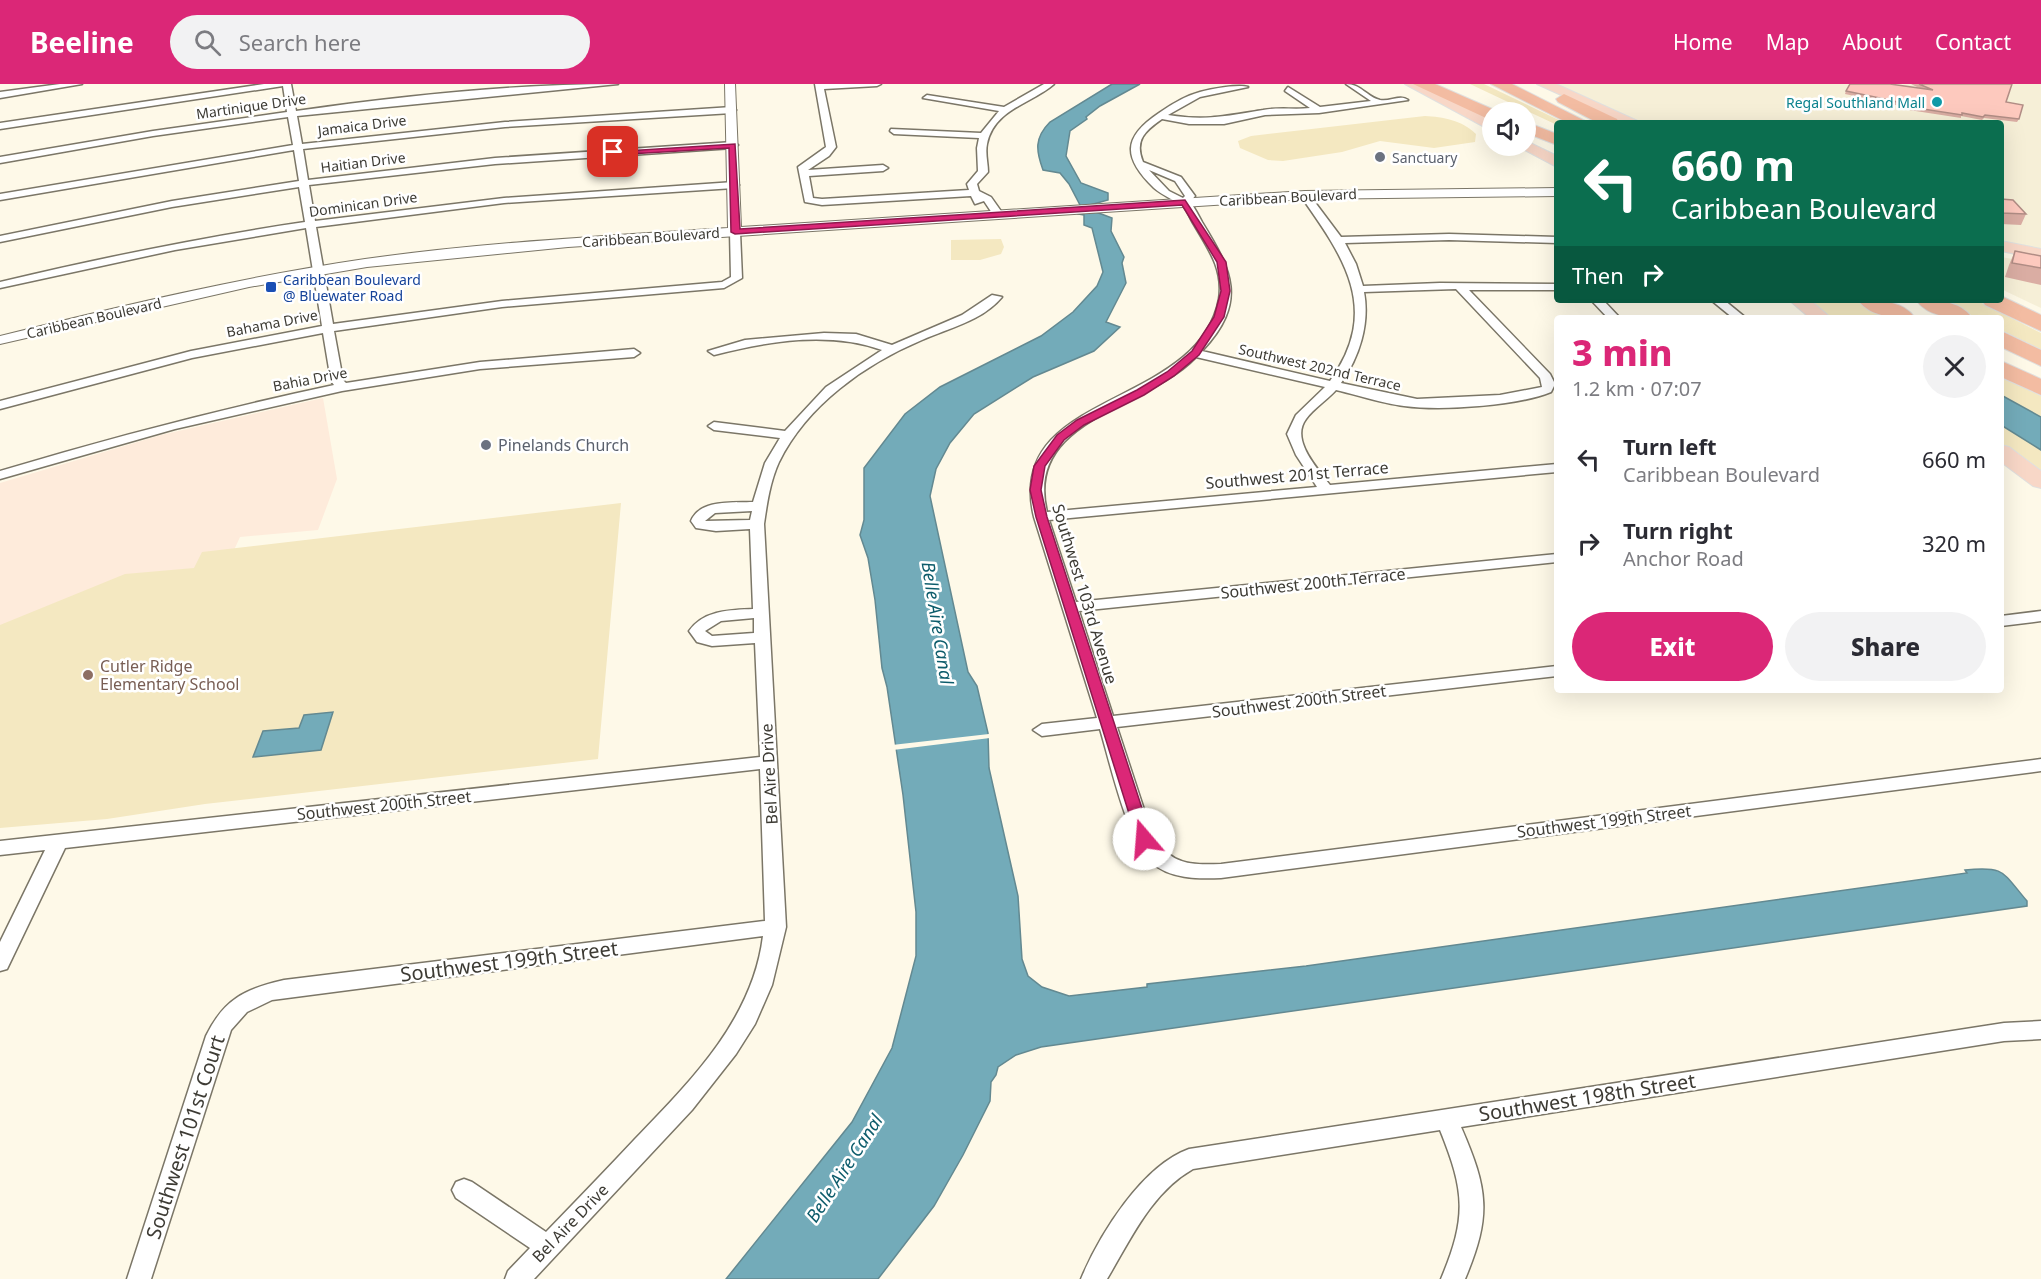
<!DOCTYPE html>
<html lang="en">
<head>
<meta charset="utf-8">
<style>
	:root { --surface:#fff; --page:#f2f2f3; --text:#2b2b33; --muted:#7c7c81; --accent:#db2777 }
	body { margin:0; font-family:"Noto Sans",sans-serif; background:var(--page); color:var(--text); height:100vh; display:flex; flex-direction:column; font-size:22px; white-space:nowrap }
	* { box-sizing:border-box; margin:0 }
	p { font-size:20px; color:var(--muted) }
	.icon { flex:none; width:33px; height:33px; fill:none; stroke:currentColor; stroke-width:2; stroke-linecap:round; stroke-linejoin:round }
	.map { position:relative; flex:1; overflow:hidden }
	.details { position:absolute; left:1554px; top:231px; width:450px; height:378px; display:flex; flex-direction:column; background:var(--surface); border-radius:6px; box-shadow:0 6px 24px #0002 }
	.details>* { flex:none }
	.top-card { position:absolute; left:1554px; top:36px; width:450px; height:183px; border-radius:6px; box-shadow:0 6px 24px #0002; background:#0b6e4f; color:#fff; overflow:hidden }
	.controls { position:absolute; left:1482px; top:18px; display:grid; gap:12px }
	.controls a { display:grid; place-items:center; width:54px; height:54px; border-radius:50%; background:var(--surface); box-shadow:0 6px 24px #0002; font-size:30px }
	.pin { position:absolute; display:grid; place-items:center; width:51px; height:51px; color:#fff; margin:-26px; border-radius:12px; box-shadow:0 3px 9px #0006 }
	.me { position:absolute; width:66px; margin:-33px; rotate:342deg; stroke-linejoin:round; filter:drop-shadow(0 0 4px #0008) }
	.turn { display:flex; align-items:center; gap:21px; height:126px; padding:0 18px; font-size:27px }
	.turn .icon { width:78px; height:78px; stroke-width:2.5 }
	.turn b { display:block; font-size:42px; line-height:51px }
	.then { display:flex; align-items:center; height:57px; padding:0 18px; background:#0003; gap:12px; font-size:22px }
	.round { display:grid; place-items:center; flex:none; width:63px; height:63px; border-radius:32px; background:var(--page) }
	.head { display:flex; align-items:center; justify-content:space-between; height:102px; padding:0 18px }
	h1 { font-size:36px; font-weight:800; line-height:45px; color:var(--accent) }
	.primary-button { display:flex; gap:12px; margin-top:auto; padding:12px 18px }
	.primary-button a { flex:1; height:69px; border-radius:36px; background:var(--accent); color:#fff; font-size:24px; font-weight:800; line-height:69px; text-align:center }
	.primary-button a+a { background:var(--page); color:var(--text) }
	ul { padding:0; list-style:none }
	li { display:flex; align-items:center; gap:18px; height:84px; padding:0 18px }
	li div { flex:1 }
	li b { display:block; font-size:22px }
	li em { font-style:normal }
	header { display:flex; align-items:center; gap:36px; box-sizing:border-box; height:84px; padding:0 30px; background:var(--accent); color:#fff }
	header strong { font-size:28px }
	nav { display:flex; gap:33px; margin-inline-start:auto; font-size:21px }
	.search { width:420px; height:54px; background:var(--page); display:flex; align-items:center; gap:15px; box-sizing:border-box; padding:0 21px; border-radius:33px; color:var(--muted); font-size:22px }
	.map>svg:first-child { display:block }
	.built { fill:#f6efd7 }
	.education { fill:#feebdb }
	.green { fill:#f4e8c1 }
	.water { fill:#73abb9; stroke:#638991; stroke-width:1.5 }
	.pier { fill:#fef9e8 }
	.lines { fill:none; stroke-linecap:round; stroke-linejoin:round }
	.minor-casing { stroke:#7b7667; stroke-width:3 }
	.tertiary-casing { stroke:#7b7667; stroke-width:2 }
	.primary-casing { stroke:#e0e0df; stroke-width:2 }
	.motorway-casing { stroke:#e0e0df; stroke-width:2 }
	.minor { fill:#fff; fill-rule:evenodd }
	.tertiary { fill:#fff; fill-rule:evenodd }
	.primary { fill:#f8d7c7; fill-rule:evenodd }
	.motorway { fill:#f3bca2; fill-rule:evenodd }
	.wall { fill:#daada3 }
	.building { fill:#fdc9be; stroke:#b18d85; stroke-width:1.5 }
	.route { fill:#db2777; stroke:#8e194d; stroke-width:1.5 }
	.culture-dot { fill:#0f9aa8; stroke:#fff; stroke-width:2 }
	.worship-dot { fill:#6b7280; stroke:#fff; stroke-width:2 }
	.transit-dot { fill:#1a4fb4; stroke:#fff; stroke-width:2 }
	.education-dot { fill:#8d6e63; stroke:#fff; stroke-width:2 }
	.labels { text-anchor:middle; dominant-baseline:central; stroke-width:5; stroke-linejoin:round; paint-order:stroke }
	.far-culture-label { font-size:14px; fill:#0d838f; stroke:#fff; text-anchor:end }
	.far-street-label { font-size:14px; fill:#3d3b34; stroke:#fff }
	.far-worship-label { font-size:14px; fill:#5b616d; stroke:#fff; text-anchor:start }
	.far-transit-label { font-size:14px; fill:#164399; stroke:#fff; text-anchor:start }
	.worship-label { font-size:16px; fill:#5b616d; stroke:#fff; text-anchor:start }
	.street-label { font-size:16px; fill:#3d3b34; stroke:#fff }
	.education-label { font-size:16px; fill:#785e54; stroke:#fff; text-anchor:start }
	.water-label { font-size:18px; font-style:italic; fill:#0d5c6b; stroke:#fff }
	.near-street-label { font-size:20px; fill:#3d3b34; stroke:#fff }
</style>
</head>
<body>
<header>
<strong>Beeline</strong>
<div class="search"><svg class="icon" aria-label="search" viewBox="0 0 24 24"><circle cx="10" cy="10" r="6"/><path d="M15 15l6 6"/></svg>Search here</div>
<nav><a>Home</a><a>Map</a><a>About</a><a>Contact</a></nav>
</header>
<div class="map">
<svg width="2041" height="1195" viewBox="0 0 2041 1195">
	<rect width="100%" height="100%" fill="#fef9e8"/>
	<g class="built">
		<polygon points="1552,0 2041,0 2041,167 2001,159 2001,39 1643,39"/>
		<polygon points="2001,173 2041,180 2041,224 2001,205"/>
	</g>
	<polygon class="education" points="323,314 337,395 318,446 240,453 114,729 0,742 0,399 161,351"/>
	<g class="green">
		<polygon points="1470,0 1484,0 1565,39 1557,41"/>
		<path d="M1425 32C1443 33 1462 36 1476 50L1475 58 1434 64 1380 57 1342 68 1283 77 1268 76 1240 64 1238 57 1251 52Z"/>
		<polygon points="1001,155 1004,163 1001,170 980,176 951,176 951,156"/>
		<polygon points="1804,216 1855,216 1889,234 1829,234"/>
		<polygon points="1942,216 1976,216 2041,249 2041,266 2001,246 2001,234 1977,234"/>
		<polygon points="2001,292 2041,312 2041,333 2001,311"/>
		<polygon points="2001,341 2041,366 2041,391 2001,362"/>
		<polygon points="621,419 598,675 205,720 107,735 0,744 0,541 125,490 194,484 202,468"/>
	</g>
	<g class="water">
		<path d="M1112 0H1140L1100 22 1086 33 1087 35 1070 47 1066 72 1081 99 1108 109V116L1090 121 1096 128 1112 134 1111 147 1124 173 1122 179 1126 199 1106 238 1120 243 1094 267 1033 293 974 330 950 359 936 385 930 412 968 588 977 602 988 649 989 684 1018 812 1022 875 1028 892 1042 903 1069 912 1147 903V900L1306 882 1967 789 1965 786C2006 782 2002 788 2027 817V822L1041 963 1016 971 998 983 996 991 991 998 990 1017 963 1071 934 1122 878 1195H726L852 1038 892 964 916 872V828L903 711 887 603 882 584 875 516 868 474 860 451 864 436V384L905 330 940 303 1041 252 1073 228 1097 202 1103 188 1092 144 1084 141V131L1078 130 1081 123 1069 100 1060 89 1043 86C1036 67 1034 54 1050 38Z"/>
		<polygon points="2001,311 2041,333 2041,366 2001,341"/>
		<polygon points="333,628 321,666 253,673 263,647 299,644 304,631"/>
	</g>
	<polygon class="pier" points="989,650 990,654 893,666 892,661"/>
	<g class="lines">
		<defs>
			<g id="minor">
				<polygon points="60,0 82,0 0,14 0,8"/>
				<path d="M264 0H291L296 27C402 12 511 0 618 0L297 32 302 60 505 38 732 23 736 26 732 29 505 43 303 65 308 96 495 74 733 58 738 61 733 64 495 80 309 101 315 137 504 114 734 98 739 101 734 104 504 119 316 143 333 240 502 217 722 198 731 193 730 148 735 145 740 148 742 194 724 204 502 223 334 247 343 296 346 299 480 278 634 265 640 269 634 273 480 285 342 307 175 345 0 395V387C110 354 221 325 334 301L331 297 323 249 192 274 0 325V317L191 267 322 242 306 144 175 166 0 204V198C101 174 203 153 305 138L299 103 172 123 0 158V152L172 117 299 97 294 66 0 116V110L293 61 288 33 153 52 0 79V73L153 47 287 28 283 2 0 45V39Z"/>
				<path d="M815 0H881L877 2 824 5 836 63 829 72 808 86 883 81 888 84 883 87 809 92 813 114 822 115 969 106 967 100 978 87 977 64 979 54 894 50 890 47 891 45 981 49 999 27 923 14 927 11 1004 23 1044 0H1054C1031 20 994 25 987 60 985 69 988 79 988 88L977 100 979 107 991 113 1003 130 998 133 994 132 984 117 975 120 971 112 822 121 805 118 798 83 826 63Z"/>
				<path d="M1346 0C1361 0 1367 13 1380 16 1390 18 1400 10 1408 16L1319 29 1265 31 1224 40H1189L1162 35C1145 47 1134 56 1143 78L1181 93 1195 112 1190 118C1195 124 1198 131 1202 138 1232 187 1248 218 1202 267L1330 297C1382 225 1343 172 1300 111L1302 109H1308L1341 153 1449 150 1557 153V159L1449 156 1345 159 1356 180 1363 202 1440 199 1557 200V206H1469L1550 290 1555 300 1551 308C1517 322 1441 327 1404 322 1381 319 1358 311 1336 306 1327 316 1314 324 1306 335 1290 356 1318 385 1330 401L1557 380V388L1049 436 1076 518 1557 470V478L1079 527 1113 632 1557 582V592L1117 643 1153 753C1173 781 1189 781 1221 780L2041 675V687L1221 794C1198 795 1169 795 1151 778 1127 756 1110 678 1100 645L1042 652 1033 646 1042 640 1097 634 1034 433C1003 306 1198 326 1219 215 1224 185 1207 163 1193 139 1190 134 1188 128 1184 123 1179 118 1163 112 1154 104 1122 73 1123 53 1159 29 1172 20 1185 12 1200 8 1211 5 1238 0 1248 3L1200 13 1168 31C1206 37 1226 32 1263 26 1278 23 1295 26 1310 24L1285 7 1288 3 1320 23 1371 17ZM1149 86 1175 97 1185 112 1183 114 1169 107ZM1456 205 1540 294 1542 303 1500 311 1417 315 1341 299C1359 274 1370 240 1364 208ZM1196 273 1325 303 1296 331 1287 350 1296 371 1317 403 1047 428C1024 334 1147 325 1196 273Z"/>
				<path d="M992 211 1002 213C982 237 949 244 922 256 865 280 807 321 779 378 770 398 767 419 764 440L786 843 772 901 755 940 736 970 692 1026 534 1195H505L508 1187 530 1164 456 1114 452 1106 456 1098 464 1095 472 1098 546 1148C576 1117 606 1086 635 1055 691 997 753 935 763 852L272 916 247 928 231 946 151 1195H127L206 952C224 915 245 905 284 896L765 837 760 685 65 764 7 885 0 887V858L45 766 0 771V757L760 673 755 559 712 562 697 558 689 547C704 526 730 526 753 525L750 445 716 447 696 444 691 437C700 415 733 419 753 418L765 379 780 354 714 346 708 342 714 338 785 347 826 303 882 266C829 247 768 257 714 271L708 267 745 256 824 249 856 250 892 261 962 231ZM752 427 750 436 705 437 715 429ZM754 534V549L712 552 705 547 721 537Z"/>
				<polygon points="1591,216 1603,216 1620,234 1608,234"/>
				<polygon points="1711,216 1724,216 1746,234 1733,234"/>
				<polygon points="2041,527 2041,537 2001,542 2001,532"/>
				<path d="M2041 937V955L2004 957 1461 1043C1488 1105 1492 1131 1465 1195H1441C1467 1133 1465 1108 1440 1046L1193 1085C1151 1109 1131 1155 1107 1195H1081C1100 1150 1142 1082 1189 1065L2004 939Z"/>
			</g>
			<path id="tertiary" d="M725 0H735L741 143 1305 107 1557 104V112L1305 115 568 163 367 183 249 203 0 260V252C121 222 242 193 365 175 485 158 608 152 728 144Z"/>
			<g id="primary">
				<polygon points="1405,0 1422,0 1492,37 1492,47"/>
				<polygon points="1537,0 1556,0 1642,39 1623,39"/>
				<polygon points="1526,57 1557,72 1557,83 1521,64 1519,62 1526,62"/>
				<polygon points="2001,157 2041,165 2041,175 2001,167"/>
				<polygon points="1789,216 1810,216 1831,234 1810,234"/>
				<polygon points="2001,361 2009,363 2041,387 2041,404 2033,402 2001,378"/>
			</g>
			<g id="motorway">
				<polygon points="1413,0 1435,0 1499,28 1492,28 1492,35 1486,34"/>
				<polygon points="1491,0 1512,0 1589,39 1568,39"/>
				<polygon points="1564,10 1617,35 1619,39 1598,39 1558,18 1556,15"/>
				<polygon points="1526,38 1557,50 1557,61 1526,49"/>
				<polygon points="2001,212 2041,231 2041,247 1985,221 1982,216 2001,216"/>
				<path d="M1858 216C1877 216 1903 216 1915 234 1896 234 1871 234 1858 216Z"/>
				<path d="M1916 216C1935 216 1960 216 1972 234 1953 234 1929 234 1916 216Z"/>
				<polygon points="2001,247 2041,266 2041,282 2001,263"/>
				<polygon points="2001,277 2041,295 2041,311 2001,293"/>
			</g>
		</defs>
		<use href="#minor" class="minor-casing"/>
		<use href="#tertiary" class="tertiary-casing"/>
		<use href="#primary" class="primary-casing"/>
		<use href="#motorway" class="motorway-casing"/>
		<use href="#minor" class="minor"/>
		<use href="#tertiary" class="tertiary"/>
		<use href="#primary" class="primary"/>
		<use href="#motorway" class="motorway"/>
	</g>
	<g class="wall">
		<polygon points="1911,0 2012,0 2006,18 2019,35 2017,38 1984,34 1982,36 1961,32 1961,34 1909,26 1893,20 1845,10 1846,7 1921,5"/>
		<polygon points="2001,115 2026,130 2021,141 2001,140"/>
		<polygon points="2015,167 2041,172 2041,201 2005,193 2009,181"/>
	</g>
	<g class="building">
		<polygon points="1850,0 1890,0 1933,6 1919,0 2012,0 2006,18 2023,21 2019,35 1985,31 1983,33 1962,29 1962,31 1910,23 1894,17 1846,7"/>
		<polygon points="2001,115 2013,116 2026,130 2001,129"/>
		<polygon points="2015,167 2041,172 2041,184 2012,179"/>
	</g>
	<polygon class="route" points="735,60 740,145 1185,116 1226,178 1230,207 1224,233 1199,271 1174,292 1144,311 1084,341 1064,356 1045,382 1041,406 1047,433 1152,755 1150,759 1144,761 1137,755 1036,433 1030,406 1034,382 1057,351 1077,336 1137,306 1167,288 1192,267 1214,233 1221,207 1217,178 1182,121 735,150 731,148 729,64 613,71 609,68"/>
	<circle class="culture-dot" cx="1937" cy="18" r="6"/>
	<g class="worship-dot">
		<circle cx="1380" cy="73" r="6"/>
		<circle cx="486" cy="361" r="6"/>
	</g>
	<rect class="transit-dot" x="265" y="197" width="12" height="12" rx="3"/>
	<circle class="education-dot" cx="88" cy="591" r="6"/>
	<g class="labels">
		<g class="far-culture-label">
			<text x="1925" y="18">Regal Southland Mall</text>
		</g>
		<g class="far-street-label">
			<text transform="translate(251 22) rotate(-8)">Martinique Drive</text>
			<text transform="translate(362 41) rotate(-7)">Jamaica Drive</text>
			<text transform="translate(363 78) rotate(-7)">Haitian Drive</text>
			<text transform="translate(1288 113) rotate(-3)">Caribbean Boulevard</text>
			<text transform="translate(363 120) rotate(-8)">Dominican Drive</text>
			<text transform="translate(651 153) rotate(-4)">Caribbean Boulevard</text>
			<text transform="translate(94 234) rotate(-13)">Caribbean Boulevard</text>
			<text transform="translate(272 239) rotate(-11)">Bahama Drive</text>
			<text transform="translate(1320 283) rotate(13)">Southwest 202nd Terrace</text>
			<text transform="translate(310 295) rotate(-11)">Bahia Drive</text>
		</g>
		<g class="far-worship-label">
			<text x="1392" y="73">Sanctuary</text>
		</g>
		<g class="far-transit-label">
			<text x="283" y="195">Caribbean Boulevard<tspan x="283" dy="16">@ Bluewater Road</tspan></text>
		</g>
		<g class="worship-label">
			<text x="498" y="361">Pinelands Church</text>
		</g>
		<g class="street-label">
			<text transform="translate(1297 391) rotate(-5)">Southwest 201st Terrace</text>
			<text transform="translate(1313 499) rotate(-6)">Southwest 200th Terrace</text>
			<text transform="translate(1085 510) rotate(73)">Southwest 103rd Avenue</text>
			<text transform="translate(1299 617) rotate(-7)">Southwest 200th Street</text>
			<text transform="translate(769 690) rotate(-93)">Bel Aire Drive</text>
			<text transform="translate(384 721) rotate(-6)">Southwest 200th Street</text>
			<text transform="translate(1604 737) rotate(-7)">Southwest 199th Street</text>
			<text transform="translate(570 1139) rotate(-46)">Bel Aire Drive</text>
		</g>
		<g class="education-label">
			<text x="100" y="582">Cutler Ridge<tspan x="100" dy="18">Elementary School</tspan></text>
		</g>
		<g class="water-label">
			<text transform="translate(938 539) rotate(81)">Belle Aire Canal</text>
			<text transform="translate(844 1084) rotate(-57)">Belle Aire Canal</text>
		</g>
		<g class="near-street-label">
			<text transform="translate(509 877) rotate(-7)">Southwest 199th Street</text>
			<text transform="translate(1587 1013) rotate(-9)">Southwest 198th Street</text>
			<text transform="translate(185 1053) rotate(-72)">Southwest 101st Court</text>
		</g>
	</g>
</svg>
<div class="controls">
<a><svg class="icon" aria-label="sound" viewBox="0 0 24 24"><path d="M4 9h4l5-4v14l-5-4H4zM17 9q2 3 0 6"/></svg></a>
</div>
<div class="pin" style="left:613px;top:68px;background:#d93025"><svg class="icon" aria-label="arrive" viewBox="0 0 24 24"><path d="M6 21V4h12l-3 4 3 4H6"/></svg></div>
<svg class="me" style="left:1144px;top:755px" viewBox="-20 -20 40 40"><circle r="19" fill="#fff"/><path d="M0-13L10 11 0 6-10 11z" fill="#db2777"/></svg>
<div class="top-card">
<div class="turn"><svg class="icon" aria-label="left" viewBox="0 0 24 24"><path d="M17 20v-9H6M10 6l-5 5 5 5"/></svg><div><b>660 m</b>Caribbean Boulevard</div></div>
<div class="then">Then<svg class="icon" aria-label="right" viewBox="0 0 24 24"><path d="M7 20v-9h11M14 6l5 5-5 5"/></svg></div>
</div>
<section class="details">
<div class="head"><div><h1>3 min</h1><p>1.2 km · 07:07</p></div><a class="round"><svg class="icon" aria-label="close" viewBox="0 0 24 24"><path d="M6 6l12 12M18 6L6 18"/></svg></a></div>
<ul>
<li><svg class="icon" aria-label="left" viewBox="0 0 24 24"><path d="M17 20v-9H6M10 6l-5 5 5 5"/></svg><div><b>Turn left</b><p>Caribbean Boulevard</p></div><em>660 m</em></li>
<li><svg class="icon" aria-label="right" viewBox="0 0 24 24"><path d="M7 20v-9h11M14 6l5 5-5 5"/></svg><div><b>Turn right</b><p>Anchor Road</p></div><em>320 m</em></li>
</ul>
<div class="primary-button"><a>Exit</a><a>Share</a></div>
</section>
</div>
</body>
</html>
